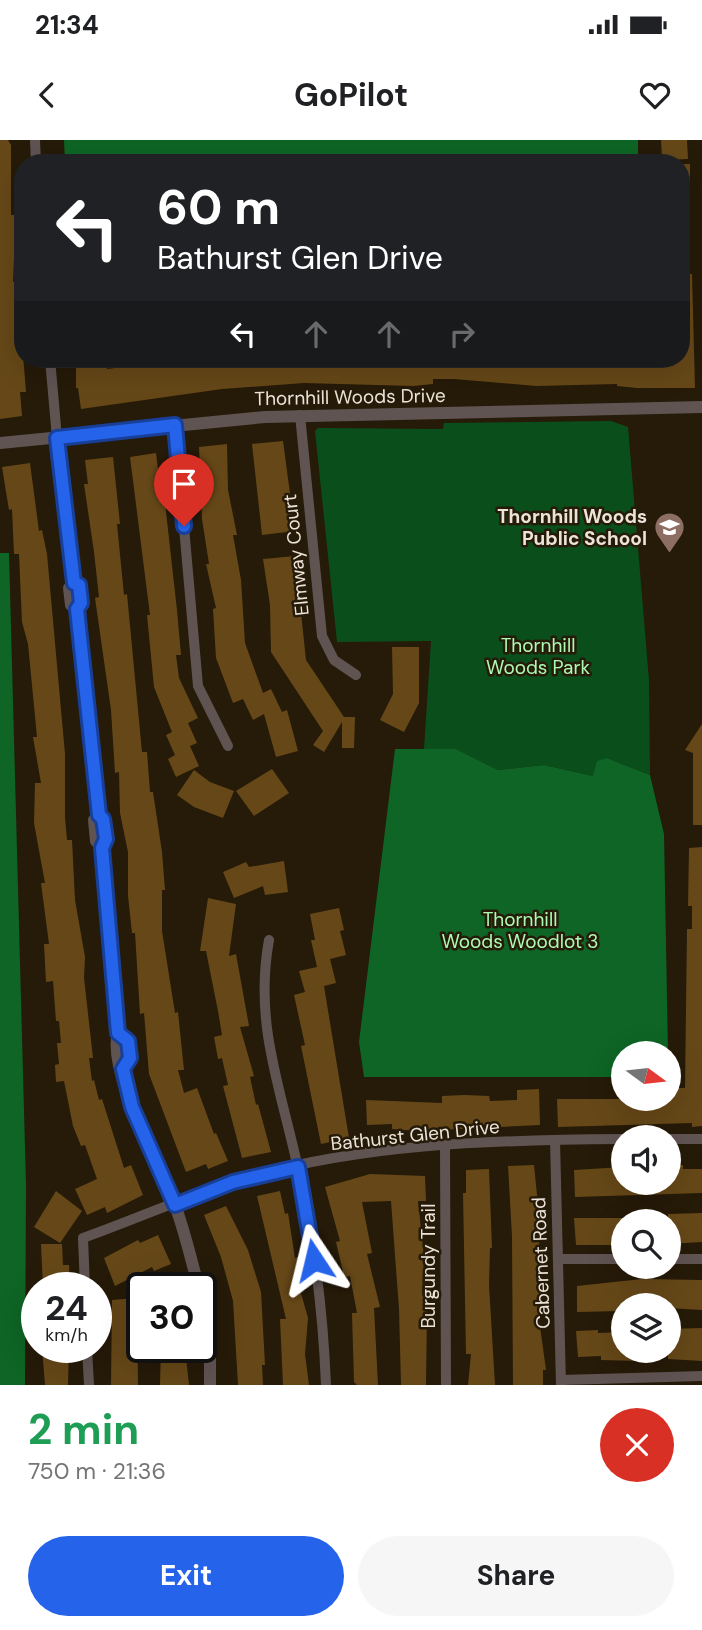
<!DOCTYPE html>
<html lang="en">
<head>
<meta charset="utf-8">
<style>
	:root { --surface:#fff; --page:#f6f6f6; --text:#202124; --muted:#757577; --accent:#2563eb }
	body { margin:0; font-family:"DM Sans",sans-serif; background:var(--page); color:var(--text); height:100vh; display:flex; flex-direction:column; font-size:26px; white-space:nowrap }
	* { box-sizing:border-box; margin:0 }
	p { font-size:23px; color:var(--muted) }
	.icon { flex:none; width:38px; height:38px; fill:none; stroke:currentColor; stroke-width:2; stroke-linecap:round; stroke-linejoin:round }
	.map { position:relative; height:1245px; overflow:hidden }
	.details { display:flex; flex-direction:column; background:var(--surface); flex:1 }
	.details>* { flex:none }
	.banner { position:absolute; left:14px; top:14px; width:676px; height:214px; border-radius:28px; box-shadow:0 7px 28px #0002; background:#202124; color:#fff; overflow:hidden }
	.needle { width:46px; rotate:105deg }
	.fabs { position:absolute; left:611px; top:901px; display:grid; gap:14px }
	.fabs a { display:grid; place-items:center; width:70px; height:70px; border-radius:50%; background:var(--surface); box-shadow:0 7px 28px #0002; font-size:35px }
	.speed { position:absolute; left:21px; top:1132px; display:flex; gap:14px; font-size:35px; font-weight:700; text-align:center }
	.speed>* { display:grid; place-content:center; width:91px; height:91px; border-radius:50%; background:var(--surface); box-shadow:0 7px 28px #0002; line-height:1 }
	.speed small { font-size:18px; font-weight:400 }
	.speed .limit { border:4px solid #111; border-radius:10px; background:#fff; color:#111 }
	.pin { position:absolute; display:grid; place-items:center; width:60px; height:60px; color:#fff; margin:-72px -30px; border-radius:50% 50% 50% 0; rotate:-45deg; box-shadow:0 0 7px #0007 }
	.pin .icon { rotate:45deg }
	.me { position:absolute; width:77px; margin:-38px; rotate:350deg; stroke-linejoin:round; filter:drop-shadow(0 0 5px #0008) }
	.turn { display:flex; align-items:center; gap:24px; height:147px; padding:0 28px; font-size:32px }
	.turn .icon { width:91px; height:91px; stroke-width:2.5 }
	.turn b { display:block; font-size:49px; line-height:60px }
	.lanes { display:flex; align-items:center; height:66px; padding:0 28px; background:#0003; justify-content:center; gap:35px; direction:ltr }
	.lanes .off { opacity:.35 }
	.round { display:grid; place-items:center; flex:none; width:74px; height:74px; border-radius:37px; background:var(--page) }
	.overview { display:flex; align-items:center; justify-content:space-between; height:119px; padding:0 28px }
	h1 { font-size:42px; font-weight:700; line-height:52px; color:#1e9e55 }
	.primary-button { display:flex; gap:14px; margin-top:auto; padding:14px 28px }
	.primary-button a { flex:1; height:80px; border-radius:42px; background:var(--accent); color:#fff; font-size:28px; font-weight:700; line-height:80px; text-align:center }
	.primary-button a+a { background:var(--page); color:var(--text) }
	.status { display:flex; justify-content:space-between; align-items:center; height:49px; padding:0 35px; background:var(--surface); direction:ltr }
	.status svg { height:19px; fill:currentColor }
	header { display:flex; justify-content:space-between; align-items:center; height:91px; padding:0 28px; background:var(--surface); font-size:32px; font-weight:700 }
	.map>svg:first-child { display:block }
	.green { fill:#0a4f1b }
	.forest { fill:#0e6525 }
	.building { fill:#664818 }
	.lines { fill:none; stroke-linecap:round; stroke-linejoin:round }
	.minor { stroke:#605453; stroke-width:10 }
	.tertiary { stroke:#605453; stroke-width:12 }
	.route-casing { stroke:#184099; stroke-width:18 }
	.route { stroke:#2563eb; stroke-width:12 }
	.labels { text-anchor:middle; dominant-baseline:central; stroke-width:5; stroke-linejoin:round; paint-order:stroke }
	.street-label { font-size:19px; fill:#ece4d9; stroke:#261a08 }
	.poi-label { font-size:19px; font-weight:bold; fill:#ece4d9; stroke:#261a08; text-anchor:end }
	.park-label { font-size:19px; fill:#abfbb3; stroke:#261a08 }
</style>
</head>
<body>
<div class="status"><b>21:34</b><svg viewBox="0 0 49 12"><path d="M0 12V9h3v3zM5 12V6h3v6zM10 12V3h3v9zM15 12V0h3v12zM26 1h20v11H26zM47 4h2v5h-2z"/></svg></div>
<header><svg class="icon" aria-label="back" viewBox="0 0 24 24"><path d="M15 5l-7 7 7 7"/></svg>GoPilot<svg class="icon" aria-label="heart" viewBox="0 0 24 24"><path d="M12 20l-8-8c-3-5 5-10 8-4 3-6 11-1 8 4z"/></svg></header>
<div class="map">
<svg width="702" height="1245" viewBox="0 0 702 1245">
	<rect width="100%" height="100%" fill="#261a08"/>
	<polygon class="green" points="611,281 628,287 649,540 650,635 607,618 593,636 544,625 498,630 456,609 424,609 431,501 337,502 315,291 318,288 443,289 444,283"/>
	<g class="forest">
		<polygon points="64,0 638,0 638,23 65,23"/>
		<polygon points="0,413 9,413 26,1045 25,1245 0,1245"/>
		<polygon points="395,609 456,609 498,630 544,625 593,636 597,621 607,618 650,635 664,694 668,913 623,914 623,937 364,937 359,902"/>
	</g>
	<g class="building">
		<polygon points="0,0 8,0 11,5 11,75 14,75 15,94 13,142 17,141 26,252 20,252 22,276 0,279"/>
		<polygon points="661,0 687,0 688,19 662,20"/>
		<rect x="681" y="24" width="9" height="42"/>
		<polygon points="681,134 692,134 695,248 637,248 617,246 617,244 536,246 454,239 433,239 433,244 413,246 304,243 222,249 81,269 78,248 76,248 76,219 106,219 107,229 140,225 139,222 157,220 157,223 205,219 681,219"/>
		<polygon points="283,301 295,391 262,395 252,304"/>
		<polygon points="227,304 228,350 237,395 233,395 241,440 245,503 263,553 271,549 282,572 287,570 298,611 276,617 264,574 253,580 243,559 233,563 216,518 213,469 216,468 206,424 209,424 202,379 199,307"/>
		<polygon points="156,313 159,337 162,336 177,470 181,515 176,515 179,538 198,578 188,583 197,603 190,606 199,626 176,637 168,619 175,615 166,595 172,592 154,547 147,475 150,475 130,317"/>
		<polygon points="113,317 120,384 117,384 124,455 127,454 142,612 147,612 150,652 153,652 162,712 165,750 162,750 162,791 175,873 178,872 184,930 178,930 184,953 197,948 214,994 216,993 228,1021 208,1029 206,1024 186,1032 149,934 144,873 140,874 135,793 132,793 128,756 128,712 120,673 119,632 115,633 111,570 95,458 99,457 94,412 84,344 88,344 85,320"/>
		<polygon points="30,323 39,391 42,390 47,414 65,614 65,678 67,700 72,700 75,760 85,817 84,838 93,918 89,918 92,941 94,940 99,960 102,959 124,1028 131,1025 143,1055 107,1073 105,1067 87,1075 75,1049 97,1039 85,1005 81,1006 73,986 64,941 56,942 55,925 59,924 57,903 61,903 59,881 56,881 53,841 46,842 44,804 49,804 41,743 45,743 34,683 35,643 41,643 33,597 37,597 28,504 22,482 19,414 14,414 12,369 9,370 2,327"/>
		<polygon points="295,416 306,520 344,577 355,577 354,608 342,608 342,582 324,612 313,605 323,591 271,512 270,465 263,419"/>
		<polygon points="392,507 419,507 419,563 404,592 380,580 393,554"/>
		<polygon points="702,584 702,685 693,685 693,613 685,610"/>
		<polygon points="272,629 289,653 254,676 236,651"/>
		<polygon points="194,630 210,642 234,651 223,678 194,667 177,655"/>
		<polygon points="702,707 702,986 692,987 692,983 558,987 557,959 668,959 668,948 685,948 687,789 692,789 692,766 688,766 689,708"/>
		<polygon points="284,721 288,752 265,755 263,746 234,758 223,732 246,722 249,727"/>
		<polygon points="208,758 236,764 229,816 236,814 249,886 240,887 254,936 250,937 256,965 258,964 271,1012 242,1018 223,946 228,945 222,918 218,919 214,897 222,895 218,871 206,811 200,811"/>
		<polygon points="339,768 344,790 340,791 346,815 330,819 336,843 324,846 349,998 321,1004 301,906 305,905 294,855 305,852 299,831 317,827 311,800 315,800 310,774"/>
		<polygon points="539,949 540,985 417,991 392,989 392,984 367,985 366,960 442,963 442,956 464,955 489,956 490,961 517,960 517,950"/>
		<polygon points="534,1025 539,1075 540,1186 546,1230 543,1230 543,1245 513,1245 512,1096 508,1026"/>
		<polygon points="683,1025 683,1029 702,1029 702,1053 575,1057 574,1030 623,1027 623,1043 668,1043 668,1026"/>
		<polygon points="489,1029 492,1108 490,1108 489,1145 495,1245 468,1245 471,1214 466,1214 463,1053 466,1053 466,1030"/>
		<polygon points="370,1034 425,1036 426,1061 418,1061 424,1117 422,1153 427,1171 426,1245 401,1245 399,1169 391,1061 362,1062 372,1113 367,1114 380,1167 374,1168 378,1245 357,1245 354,1242 352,1173 357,1173 350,1136 344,1137 340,1119 336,1102 340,1101 325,1047"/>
		<polygon points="56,1051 82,1071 60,1103 34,1087"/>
		<polygon points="280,1051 285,1074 288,1073 295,1118 301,1116 305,1137 297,1139 308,1178 305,1214 309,1245 283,1245 280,1179 286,1179 257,1056"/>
		<polygon points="226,1066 248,1110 261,1152 265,1225 262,1225 263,1245 238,1245 233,1161 221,1117 204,1075"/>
		<polygon points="702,1073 702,1102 668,1104 668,1074"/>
		<polygon points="574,1078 623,1078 623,1105 576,1105"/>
		<polygon points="158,1095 171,1124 154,1131 152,1127 115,1146 104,1118 138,1100 140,1103"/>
		<polygon points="41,1104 62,1104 63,1125 69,1125 70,1146 43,1147"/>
		<polygon points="642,1139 702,1140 702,1170 668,1168 668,1166 623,1166 623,1171 577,1172 577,1146"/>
		<polygon points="137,1158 138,1245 111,1245 112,1160"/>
		<polygon points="702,1188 702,1221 668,1219 668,1189"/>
		<polygon points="598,1190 598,1193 623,1192 623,1211 641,1211 641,1221 601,1220 601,1216 578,1217 576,1191"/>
		<polygon points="42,1208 69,1208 68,1245 45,1245"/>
		<polygon points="161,1208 185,1208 189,1245 160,1245"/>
	</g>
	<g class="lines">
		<g class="minor">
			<polyline points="35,0 36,23"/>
			<polyline points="50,219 57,298"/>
			<polyline points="300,275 322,496 334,520 356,535"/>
			<polyline points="175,285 198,546 228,606"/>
			<path d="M269 800C254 882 280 946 297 1024 314 1097 323 1171 326 1245"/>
			<polyline points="668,999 702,999"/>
			<polyline points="555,1000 561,1245"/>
			<polyline points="445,1007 446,1245"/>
			<polyline points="559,1119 623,1119"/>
			<polyline points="668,1119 702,1119"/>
			<path d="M85 1148 83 1098C133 1080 183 1058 233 1042 356 1003 495 1000 623 999"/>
			<polyline points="87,1208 89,1245"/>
			<polyline points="561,1240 702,1236"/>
		</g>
		<g class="tertiary">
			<polyline points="57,298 74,443 79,445 81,463 77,469 99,675 103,679 106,699 102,708 118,893"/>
			<polyline points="0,303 265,277 702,267"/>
			<polyline points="74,443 69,448 71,465 77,469"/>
			<polyline points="99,675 94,680 96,701 102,708"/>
			<path d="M123 929 130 918 128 901 118 893C107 933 160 1023 175 1065 185 1092 191 1120 199 1148"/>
			<polyline points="201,1156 210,1204 210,1245"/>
		</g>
	</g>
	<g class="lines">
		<defs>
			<polyline id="route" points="184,386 175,285 57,298 74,443 79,445 81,463 77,469 99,675 103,679 106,699 102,708 118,893 128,901 130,918 123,929 132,967 175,1065 233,1042 298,1027 314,1120"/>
		</defs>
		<use href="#route" class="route-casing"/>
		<use href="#route" class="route"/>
	</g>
	<defs>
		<symbol id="school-pin" viewBox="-11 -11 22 30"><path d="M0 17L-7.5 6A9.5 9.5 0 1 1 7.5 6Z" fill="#8d6e63" stroke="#261a08"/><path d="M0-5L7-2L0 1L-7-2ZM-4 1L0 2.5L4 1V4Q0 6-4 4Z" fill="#fff"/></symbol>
	</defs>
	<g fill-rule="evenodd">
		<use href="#school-pin" x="652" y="370" width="35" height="47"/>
	</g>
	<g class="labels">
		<g class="street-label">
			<text transform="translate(350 257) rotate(-1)">Thornhill Woods Drive</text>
			<text transform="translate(296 415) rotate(-96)">Elmway Court</text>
			<text transform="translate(415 995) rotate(-6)">Bathurst Glen Drive</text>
			<text transform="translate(541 1123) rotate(-92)">Cabernet Road</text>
			<text transform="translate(428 1126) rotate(-90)">Burgundy Trail</text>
		</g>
		<g class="poi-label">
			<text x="647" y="376">Thornhill Woods<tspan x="647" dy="22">Public School</tspan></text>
		</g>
		<g class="park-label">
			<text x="538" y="505">Thornhill<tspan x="538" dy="22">Woods Park</tspan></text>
			<text x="520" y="779">Thornhill<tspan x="520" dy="22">Woods Woodlot 3</tspan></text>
		</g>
	</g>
</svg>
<div class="fabs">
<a><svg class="needle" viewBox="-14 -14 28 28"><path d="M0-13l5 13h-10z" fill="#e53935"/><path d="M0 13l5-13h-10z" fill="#757577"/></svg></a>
<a><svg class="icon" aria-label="sound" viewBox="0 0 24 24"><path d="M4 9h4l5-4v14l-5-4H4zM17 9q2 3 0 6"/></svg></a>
<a><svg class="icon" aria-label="search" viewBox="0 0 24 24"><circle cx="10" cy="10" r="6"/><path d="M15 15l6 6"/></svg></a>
<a><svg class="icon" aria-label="layers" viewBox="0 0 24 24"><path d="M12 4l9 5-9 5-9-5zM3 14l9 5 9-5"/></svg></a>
</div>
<div class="speed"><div>24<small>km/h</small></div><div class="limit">30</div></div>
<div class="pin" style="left:184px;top:386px;background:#d93025"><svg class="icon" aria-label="arrive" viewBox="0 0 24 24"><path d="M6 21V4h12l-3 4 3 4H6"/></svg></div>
<svg class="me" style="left:314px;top:1120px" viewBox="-20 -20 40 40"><path d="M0-17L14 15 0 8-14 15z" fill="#2563eb" stroke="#fff" stroke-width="4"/></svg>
<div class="banner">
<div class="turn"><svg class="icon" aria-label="left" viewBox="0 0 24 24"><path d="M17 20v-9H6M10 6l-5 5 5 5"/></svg><div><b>60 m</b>Bathurst Glen Drive</div></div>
<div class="lanes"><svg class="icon" aria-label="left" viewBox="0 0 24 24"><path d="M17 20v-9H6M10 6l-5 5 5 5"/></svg><svg class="icon off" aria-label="ahead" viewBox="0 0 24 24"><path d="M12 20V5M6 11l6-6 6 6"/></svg><svg class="icon off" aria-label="ahead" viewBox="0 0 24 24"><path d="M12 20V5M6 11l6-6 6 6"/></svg><svg class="icon off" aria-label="right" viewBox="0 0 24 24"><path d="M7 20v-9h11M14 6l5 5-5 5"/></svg></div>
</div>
</div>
<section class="details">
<div class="overview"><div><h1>2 min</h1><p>750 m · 21:36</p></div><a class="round" style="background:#d93025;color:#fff"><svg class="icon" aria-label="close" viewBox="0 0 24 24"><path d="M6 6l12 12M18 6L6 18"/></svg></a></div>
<div class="primary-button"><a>Exit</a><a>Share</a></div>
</section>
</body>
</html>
